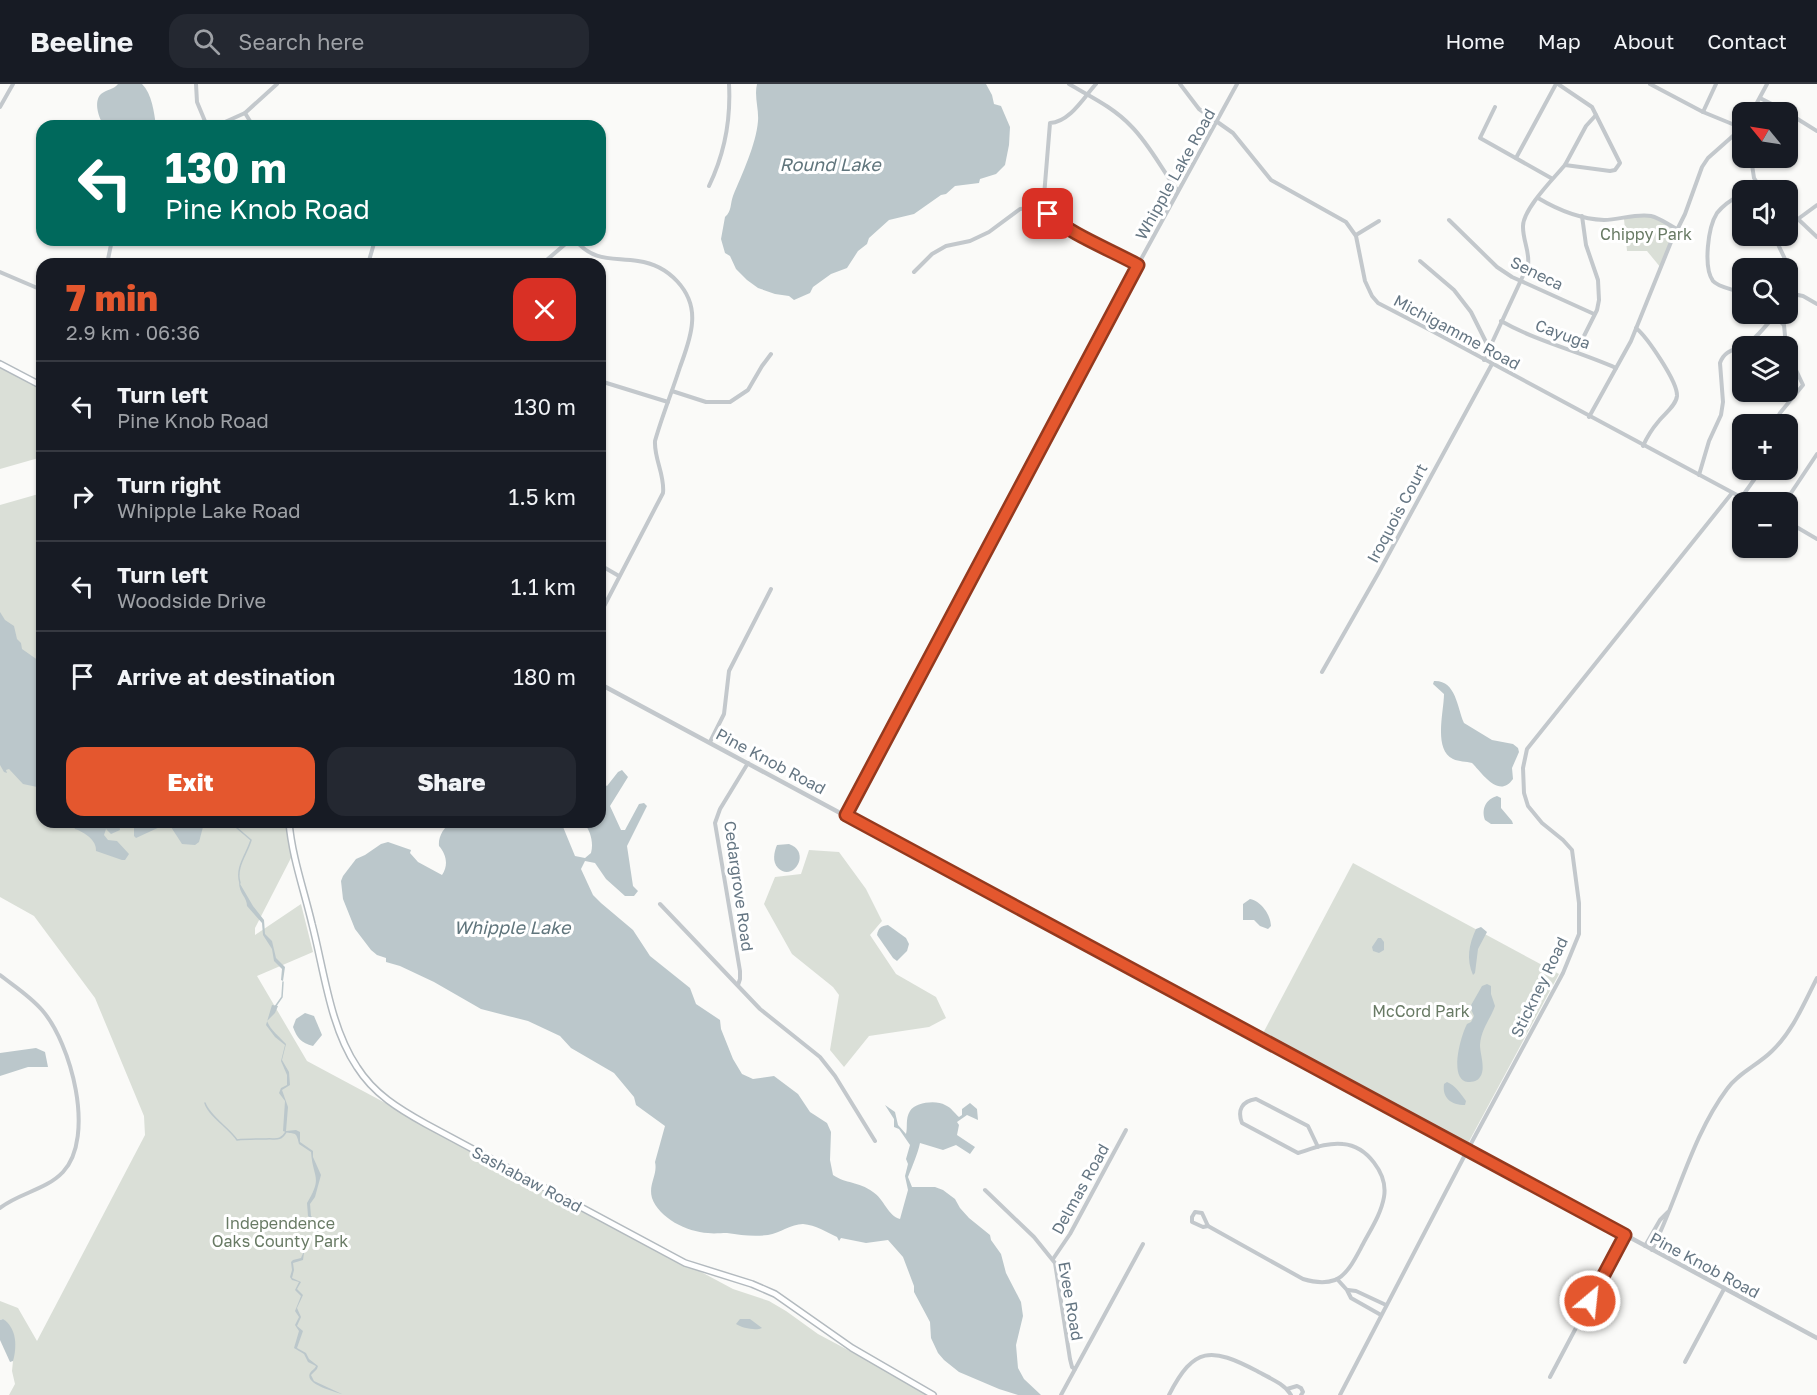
<!DOCTYPE html>
<html lang="en">
<head>
<meta charset="utf-8">
<style>
	:root { --surface:#171b24; --page:#242831; --text:#f1f3f6; --muted:#9ea1a6; --line:#363941; --accent:#e4572e }
	body { margin:0; font-family:"Golos Text",sans-serif; background:var(--page); color:var(--text); height:100vh; display:flex; flex-direction:column; font-size:22px; white-space:nowrap }
	* { box-sizing:border-box; margin:0 }
	p { font-size:20px; color:var(--muted) }
	.icon { flex:none; width:33px; height:33px; fill:none; stroke:currentColor; stroke-width:2; stroke-linecap:round; stroke-linejoin:round }
	.map { position:relative; flex:1; overflow:hidden }
	.side { position:absolute; left:36px; top:174px; width:570px; height:570px; display:flex; flex-direction:column; background:var(--surface); border-radius:18px; box-shadow:0 2px 4px #0004 }
	.side>* { flex:none }
	.top-card { position:absolute; left:36px; top:36px; width:570px; height:126px; border-radius:18px; box-shadow:0 2px 4px #0004; background:#00695c; color:#fff; overflow:hidden }
	.needle { width:39px; rotate:300deg }
	.fabs { position:absolute; left:1732px; top:18px; display:grid; gap:12px }
	.fabs a { display:grid; place-items:center; width:66px; height:66px; border-radius:12px; background:var(--surface); box-shadow:0 2px 4px #0004; font-size:30px }
	.pin { position:absolute; display:grid; place-items:center; width:51px; height:51px; color:#fff; margin:-26px; border-radius:12px; box-shadow:0 3px 9px #0006 }
	.me { position:absolute; width:66px; margin:-33px; rotate:28deg; stroke-linejoin:round; filter:drop-shadow(0 0 4px #0008) }
	.turn { display:flex; align-items:center; gap:21px; height:126px; padding:0 30px; font-size:27px }
	.turn .icon { width:78px; height:78px; stroke-width:2.5 }
	.turn b { display:block; font-size:42px; line-height:51px }
	.round { display:grid; place-items:center; flex:none; width:63px; height:63px; border-radius:18px; background:var(--page) }
	.summary { display:flex; align-items:center; justify-content:space-between; height:102px; padding:0 30px }
	h1 { font-size:36px; font-weight:800; line-height:45px; color:var(--accent) }
	.action { display:flex; gap:12px; margin-top:auto; padding:12px 30px }
	.action a { flex:1; height:69px; border-radius:18px; background:var(--accent); color:#fff; font-size:24px; font-weight:800; line-height:69px; text-align:center }
	.action a+a { background:var(--page); color:var(--text) }
	ul { padding:0; list-style:none }
	li { display:flex; align-items:center; gap:18px; height:90px; padding:0 30px; border-top:2px solid var(--line) }
	li div { flex:1 }
	li b { display:block; font-size:22px }
	li em { font-style:normal }
	header { display:flex; align-items:center; gap:36px; box-sizing:border-box; height:84px; padding:0 30px; background:var(--surface); border-bottom:2px solid var(--line) }
	header strong { font-size:28px }
	nav { display:flex; gap:33px; margin-inline-start:auto; font-size:21px }
	.search { width:420px; height:54px; background:var(--page); display:flex; align-items:center; gap:15px; box-sizing:border-box; padding:0 21px; border-radius:18px; color:var(--muted); font-size:22px }
	.map>svg:first-child { display:block }
	.green { fill:#dadfd7 }
	.water { fill:#bbc7cb }
	.lines { fill:none; stroke-linecap:round; stroke-linejoin:round }
	.stream { stroke:#bbc7cb; stroke-width:1.5 }
	.secondary-casing { stroke:#b3babf; stroke-width:8 }
	.minor { stroke:#c3c8cc; stroke-width:4 }
	.tertiary { stroke:#c3c8cc; stroke-width:4.5 }
	.secondary { stroke:#fff; stroke-width:5 }
	.route-casing { stroke:#94391e; stroke-width:15 }
	.route { stroke:#e4572e; stroke-width:10 }
	.labels { text-anchor:middle; dominant-baseline:central; stroke-width:6; stroke-linejoin:round; paint-order:stroke }
	.street-label { font-size:16px; fill:#657683; stroke:#fff }
	.park-label { font-size:16px; fill:#687a64; stroke:#fff }
	.water-label { font-size:18px; font-style:italic; fill:#60757c; stroke:#fff }
</style>
</head>
<body>
<header>
<strong>Beeline</strong>
<div class="search"><svg class="icon" aria-label="search" viewBox="0 0 24 24"><circle cx="10" cy="10" r="6"/><path d="M15 15l6 6"/></svg>Search here</div>
<nav><a>Home</a><a>Map</a><a>About</a><a>Contact</a></nav>
</header>
<div class="map">
<svg width="1817" height="1311" viewBox="0 0 1817 1311">
	<rect width="100%" height="100%" fill="#fafaf8"/>
	<g class="green">
		<polygon points="1646,131 1652,132 1677,145 1661,184 1647,167 1627,167 1624,135"/>
		<polygon points="0,284 42,305 42,373 0,385"/>
		<polygon points="42,409 42,738 286,738 292,772 255,844 255,851 301,820 313,868 257,892 307,977 733,1205 769,1217 786,1227 818,1250 932,1311 9,1311 15,1300 12,1287 13,1277 3,1235 0,1236 0,1217 18,1224 37,1257 145,1051 144,1032 95,914 34,832 0,813 0,421"/>
		<polygon points="809,766 839,768 866,805 882,837 870,851 896,890 936,913 946,934 929,943 869,952 844,983 830,966 839,911 833,903 792,870 764,820 775,793 801,790"/>
		<polygon points="1353,779 1559,890 1466,1063 1261,953"/>
	</g>
	<g class="water">
		<path d="M118 0H142C152 10 154 28 156 42H104C99 34 93 18 101 10 107 5 113 6 118 0Z"/>
		<path d="M757 0H986L992 11 994 20 1001 22 1010 43 1009 61 1005 81 996 90 980 95 979 99 955 102 946 110 941 111 914 130 889 136 869 154 867 160 858 167 847 184 831 190 813 203 810 209 794 216 789 212 775 210 758 204 747 196 736 185 730 172 725 169 721 155 725 133C732 127 730 120 733 112 742 90 756 61 758 37 759 25 754 13 757 0Z"/>
		<polygon points="0,528 5,536 14,542 17,555 21,559 22,565 42,579 42,704 23,700 9,685 6,686 7,689 4,688 0,681"/>
		<path d="M1434 597C1456 596 1457 623 1464 639L1492 656 1513 660 1518 664 1519 668 1512 684 1513 695C1499 715 1483 690 1472 679 1466 677 1459 678 1453 675 1433 666 1444 627 1444 610L1433 600Z"/>
		<path d="M622 686 628 693 610 722 621 746H625L639 720 644 719 647 722 627 762 633 802 638 807 634 812H625L606 795 595 779 585 777 581 785 593 811 601 819 633 846 650 872 690 904 696 920 720 936 721 945 733 975 742 990 753 995 774 992 798 1010 810 1028 827 1039 831 1048 830 1076 833 1091C846 1100 858 1097 873 1108 884 1115 888 1132 900 1135L908 1106 905 1092 908 1080 906 1075 910 1061 899 1045 894 1043V1035L885 1021 895 1028 898 1041 906 1050C908 1043 905 1035 910 1027 915 1018 937 1016 945 1021 952 1024 954 1029 959 1033L962 1031V1025L970 1019 977 1025 978 1036 967 1031 957 1038 959 1041 957 1051 975 1063 970 1070 956 1061 943 1066 920 1059C918 1069 912 1083 908 1093L912 1103H935L943 1106 955 1115 960 1124 969 1134 990 1151 991 1156 1001 1170 1006 1189 1021 1218 1023 1232 1016 1261 1018 1284 1024 1295 1041 1311H1018L999 1305 959 1288 944 1276 938 1269 931 1254 930 1238 914 1208V1202L903 1173 888 1156 866 1159 841 1154 839 1157 837 1153C826 1148 816 1141 803 1140 791 1140 780 1149 768 1151 753 1153 741 1151 727 1149 720 1149 714 1150 708 1149 687 1148 659 1134 652 1114 648 1100 658 1091 655 1078L665 1042 636 1021 634 1013 614 989 571 964 560 952 528 937 481 925 434 898 400 882 386 878V874L377 871 371 866 355 845 343 815 341 797 343 792 356 775 365 771 381 760 388 758 411 766 410 769 418 778 442 791C449 781 446 770 439 762 438 752 444 744 451 738H561L575 772 585 774 591 769C594 758 590 747 584 738H600V698L607 702 618 688Z"/>
		<path d="M1497 712 1501 714V724L1512 737 1513 740H1491L1485 736C1481 725 1486 715 1497 712Z"/>
		<path d="M72 738H119L120 746 111 750 106 745 104 751 108 756 117 757 129 770 125 776H122L96 767C97 756 84 748 75 745Z"/>
		<polygon points="128,738 214,738 203,743 199,758 195,761 182,760 171,743 162,742 136,754 134,752 134,744"/>
		<path d="M789 760C812 768 793 799 778 784 772 778 774 768 777 761Z"/>
		<path d="M239 798 253 822 264 836 265 850 272 857 276 874 285 883 283 897 281 896 282 885 274 877 272 865 263 851 262 839 247 822C247 813 239 810 239 798Z"/>
		<path d="M1250 815C1261 817 1271 831 1271 842L1268 845 1260 842 1254 836H1243V820Z"/>
		<path d="M888 841 906 854 909 860 907 867 897 877 893 874 877 851C878 844 881 842 888 841Z"/>
		<path d="M1481 843 1487 848 1478 865 1475 889 1473 891C1466 875 1469 860 1476 845Z"/>
		<polygon points="1378,854 1381,854 1384,858 1384,866 1379,869 1373,867 1372,863"/>
		<path d="M1487 900 1491 902V910L1495 922C1490 936 1481 945 1480 961 1480 970 1486 985 1480 993 1478 997 1473 998 1468 998 1448 996 1461 951 1467 940L1471 938 1474 932 1470 923 1482 902Z"/>
		<path d="M272 921 278 922 275 929 267 937C271 947 279 952 286 960L282 976 289 988 290 1001 282 1006 288 1023 286 1047 296 1046 300 1048V1058L313 1067V1073L321 1091 315 1113 310 1120 311 1132 318 1138V1152L315 1155H305L308 1162 304 1169 303 1176 293 1179 294 1186 292 1194 301 1198 297 1205 303 1211 297 1224 301 1233 297 1242 303 1247 297 1264 306 1269 309 1275 318 1282 317 1285 311 1291 314 1297 344 1311C337 1308 304 1301 310 1289 312 1286 315 1285 316 1282L308 1278 304 1270 294 1264 299 1247 295 1241 299 1233 295 1227 301 1212 295 1206 299 1198 292 1196 290 1193 292 1186 291 1178 293 1176 301 1174 305 1165 304 1153 314 1152 317 1150 315 1138 308 1132 307 1119C323 1092 313 1095 311 1068L299 1060C296 1045 294 1052 283 1047L285 1017 279 1009 281 1004 287 1001V991L281 977 285 961 275 953 266 941Z"/>
		<path d="M305 929 314 932 322 951 313 962C301 959 297 954 293 943L296 935Z"/>
		<polygon points="36,964 45,968 48,983 28,983 0,992 0,969"/>
		<path d="M1447 998C1455 1001 1461 1010 1466 1017L1465 1021C1451 1021 1442 1014 1444 1000Z"/>
		<path d="M3 1235C17 1244 17 1263 13 1277L10 1278 0 1256V1236Z"/>
		<path d="M740 1235H750L762 1244C756 1247 742 1244 736 1240Z"/>
	</g>
	<g class="lines">
		<g class="stream">
			<path d="M230 738 251 756C247 770 235 783 240 799"/>
			<polyline points="275,923 282,913 283,898"/>
			<path d="M205 1019C209 1032 229 1044 237 1056 246 1055 257 1055 266 1055 275 1054 280 1058 286 1048"/>
		</g>
		<defs>
			<g id="secondary">
				<polyline points="0,280 42,302"/>
				<path d="M289 738C292 773 304 806 312 840 324 886 330 943 357 983 374 1010 399 1025 426 1040L685 1179 752 1200 775 1210 852 1264 933 1311"/>
			</g>
		</defs>
		<use href="#secondary" class="secondary-casing"/>
		<g class="minor">
			<polyline points="196,0 197,18 207,42"/>
			<path d="M1069 0C1091 13 1113 23 1131 42 1150 61 1162 86 1178 107"/>
			<path d="M1096 0C1084 13 1070 38 1050 39L1044 112 1045 125 1048 130 1073 147 1138 181"/>
			<polyline points="1180,0 1199,25 1233,49 1271,96 1346,138 1356,152 1365,197 1372,212 1378,219 1432,247 1750,418"/>
			<polyline points="1650,0 1703,28 1742,44 1743,50"/>
			<polyline points="1760,14 1787,28"/>
			<polyline points="0,23 13,0"/>
			<polyline points="1495,23 1480,54 1551,94"/>
			<polyline points="1703,28 1716,0"/>
			<polyline points="1752,28 1767,0"/>
			<polyline points="245,29 253,42"/>
			<polyline points="1788,29 1817,47"/>
			<polyline points="47,40 48,42"/>
			<polyline points="216,42 245,29 277,0"/>
			<polyline points="1516,74 1556,0"/>
			<polyline points="1751,74 1754,94 1762,106"/>
			<polyline points="1565,81 1586,42 1596,31"/>
			<path d="M709 102C725 69 731 37 729 0"/>
			<polyline points="1748,106 1757,99"/>
			<path d="M1743 109C1734 114 1724 120 1717 129 1708 143 1703 183 1713 197 1719 204 1735 205 1743 210"/>
			<path d="M1538 114C1558 126 1580 135 1604 136 1619 136 1637 129 1651 132 1660 134 1669 141 1677 145"/>
			<polyline points="1788,129 1798,135 1817,121"/>
			<polyline points="1798,135 1817,153"/>
			<polyline points="1449,136 1497,183 1512,193 1594,230"/>
			<polyline points="1356,151 1379,137"/>
			<polyline points="1774,152 1785,175 1785,184"/>
			<path d="M575 156C595 179 612 173 638 177 668 181 695 207 692 239 691 254 685 269 680 283 672 308 662 332 655 357 654 375 665 391 663 409L600 530"/>
			<polyline points="1420,177 1454,206 1471,228 1489,264"/>
			<polyline points="107,180 112,156"/>
			<polyline points="368,180 375,156"/>
			<polyline points="542,180 570,156"/>
			<polyline points="0,188 42,206"/>
			<polyline points="914,188 932,170 946,162 970,157 989,148 1020,125 1030,124 1047,130"/>
			<polyline points="1788,209 1803,212 1817,220"/>
			<polyline points="1763,230 1770,236"/>
			<polyline points="1774,232 1784,241 1786,262"/>
			<path d="M1501 237C1538 258 1578 267 1616 284"/>
			<path d="M1636 244C1647 253 1678 298 1677 312 1676 322 1664 330 1658 338 1652 345 1647 353 1643 362"/>
			<polyline points="1576,268 1597,226 1599,216 1598,196 1586,161 1582,132"/>
			<path d="M1484 276 1528 181C1530 168 1523 157 1523 143 1522 126 1554 94 1565 81L1610 87 1615 86 1620 79 1592 23 1558 0"/>
			<polyline points="600,297 668,318"/>
			<polyline points="672,307 706,318 730,318 748,306 762,282 771,270"/>
			<polyline points="1589,333 1631,257 1671,158 1685,130 1702,83 1708,74 1743,43"/>
			<polyline points="1774,340 1780,329 1803,301 1788,269"/>
			<path d="M1699 391 1709 357 1721 331 1723 318 1720 279C1725 264 1739 266 1750 258 1760 250 1768 239 1776 230"/>
			<polyline points="1741,414 1761,386"/>
			<polyline points="1785,418 1817,370"/>
			<polyline points="1788,438 1817,455"/>
			<polyline points="600,481 619,492"/>
			<polyline points="1322,588 1379,488 1492,280"/>
			<polyline points="710,658 724,630 729,587 771,505"/>
			<polyline points="846,731 1128,199 1237,0"/>
			<polyline points="660,820 760,925 820,973 835,992 875,1057"/>
			<path d="M0 891C14 902 30 912 42 926 71 959 96 1052 63 1088 46 1106 19 1109 0 1124"/>
			<polyline points="738,901 740,895 740,887 715,739 720,725 748,679"/>
			<polyline points="985,1106 1034,1153 1055,1179 1070,1275 1072,1283 1075,1285"/>
			<polygon points="1195,1128 1202,1129 1208,1142 1203,1143 1192,1138 1192,1133"/>
			<path d="M1208 1142 1303 1195C1313 1198 1324 1200 1335 1196 1348 1191 1357 1171 1363 1160 1371 1145 1381 1130 1384 1113 1388 1090 1367 1062 1343 1060 1328 1058 1311 1065 1298 1069L1242 1039C1237 1026 1242 1017 1256 1015L1308 1042 1318 1063"/>
			<polyline points="1645,1162 1660,1136 1668,1128"/>
			<path d="M1652 1166C1678 1114 1692 1052 1727 1005 1738 989 1758 981 1772 967 1793 947 1804 919 1817 894"/>
			<polyline points="1053,1175 1070,1150 1126,1046"/>
			<polyline points="1337,1195 1347,1206 1351,1214 1381,1231"/>
			<polyline points="1348,1206 1356,1207 1386,1221"/>
			<polyline points="1685,1278 1724,1205"/>
			<polyline points="1550,1293 1625,1151"/>
			<polyline points="1287,1305 1297,1302 1301,1304 1303,1308 1301,1311"/>
			<polyline points="1061,1311 1143,1160"/>
			<path d="M1169 1311C1194 1262 1211 1263 1257 1287 1269 1294 1284 1299 1291 1311"/>
			<polyline points="1340,1311 1467,1067 1563,889 1579,850 1579,819 1572,766 1563,756 1542,739 1528,722 1524,709 1523,684 1527,665 1732,409"/>
		</g>
		<polyline class="tertiary" points="600,600 1817,1254"/>
		<use href="#secondary" class="secondary"/>
	</g>
	<g class="lines">
		<defs>
			<path id="route" d="M1048 130C1070 150 1111 166 1138 181L846 731 1625 1151 1590 1217"/>
		</defs>
		<use href="#route" class="route-casing"/>
		<use href="#route" class="route"/>
	</g>
	<g class="labels">
		<g class="street-label">
			<text transform="translate(1175 90) rotate(-61)">Whipple Lake Road</text>
			<text transform="translate(1537 189) rotate(26)">Seneca</text>
			<text transform="translate(1457 248) rotate(28)">Michigamme Road</text>
			<text transform="translate(1563 250) rotate(20)">Cayuga</text>
			<text transform="translate(1397 429) rotate(-62)">Iroquois Court</text>
			<text transform="translate(771 677) rotate(28)">Pine Knob Road</text>
			<text transform="translate(739 802) rotate(82)">Cedargrove Road</text>
			<text transform="translate(1539 903) rotate(-64)">Stickney Road</text>
			<text transform="translate(527 1095) rotate(28)">Sashabaw Road</text>
			<text transform="translate(1080 1105) rotate(-61)">Delmas Road</text>
			<text transform="translate(1705 1181) rotate(28)">Pine Knob Road</text>
			<text transform="translate(1071 1217) rotate(80)">Evee Road</text>
		</g>
		<g class="park-label">
			<text x="1646" y="150">Chippy Park</text>
			<text x="1421" y="927">McCord Park</text>
			<text x="280" y="1139">Independence<tspan x="280" dy="18">Oaks County Park</tspan></text>
		</g>
		<g class="water-label">
			<text x="830" y="80">Round Lake</text>
			<text x="512" y="843">Whipple Lake</text>
		</g>
	</g>
</svg>
<div class="fabs">
<a><svg class="needle" viewBox="-14 -14 28 28"><path d="M0-13l5 13h-10z" fill="#e53935"/><path d="M0 13l5-13h-10z" fill="#9ea1a6"/></svg></a>
<a><svg class="icon" aria-label="sound" viewBox="0 0 24 24"><path d="M4 9h4l5-4v14l-5-4H4zM17 9q2 3 0 6"/></svg></a>
<a><svg class="icon" aria-label="search" viewBox="0 0 24 24"><circle cx="10" cy="10" r="6"/><path d="M15 15l6 6"/></svg></a>
<a><svg class="icon" aria-label="layers" viewBox="0 0 24 24"><path d="M12 4l9 5-9 5-9-5zM3 14l9 5 9-5"/></svg></a>
<a>+</a>
<a>−</a>
</div>
<div class="pin" style="left:1048px;top:130px;background:#d93025"><svg class="icon" aria-label="arrive" viewBox="0 0 24 24"><path d="M6 21V4h12l-3 4 3 4H6"/></svg></div>
<svg class="me" style="left:1590px;top:1217px" viewBox="-20 -20 40 40"><circle r="17" fill="#e4572e" stroke="#fff" stroke-width="3"/><path d="M0-11L8 9 0 5-8 9z" fill="#fff"/></svg>
<div class="top-card">
<div class="turn"><svg class="icon" aria-label="left" viewBox="0 0 24 24"><path d="M17 20v-9H6M10 6l-5 5 5 5"/></svg><div><b>130 m</b>Pine Knob Road</div></div>
</div>
<section class="side">
<div class="summary"><div><h1>7 min</h1><p>2.9 km · 06:36</p></div><a class="round" style="background:#d93025;color:#fff"><svg class="icon" aria-label="close" viewBox="0 0 24 24"><path d="M6 6l12 12M18 6L6 18"/></svg></a></div>
<ul>
<li><svg class="icon" aria-label="left" viewBox="0 0 24 24"><path d="M17 20v-9H6M10 6l-5 5 5 5"/></svg><div><b>Turn left</b><p>Pine Knob Road</p></div><em>130 m</em></li>
<li><svg class="icon" aria-label="right" viewBox="0 0 24 24"><path d="M7 20v-9h11M14 6l5 5-5 5"/></svg><div><b>Turn right</b><p>Whipple Lake Road</p></div><em>1.5 km</em></li>
<li><svg class="icon" aria-label="left" viewBox="0 0 24 24"><path d="M17 20v-9H6M10 6l-5 5 5 5"/></svg><div><b>Turn left</b><p>Woodside Drive</p></div><em>1.1 km</em></li>
<li><svg class="icon" aria-label="arrive" viewBox="0 0 24 24"><path d="M6 21V4h12l-3 4 3 4H6"/></svg><div><b>Arrive at destination</b></div><em>180 m</em></li>
</ul>
<div class="action"><a>Exit</a><a>Share</a></div>
</section>
</div>
</body>
</html>
